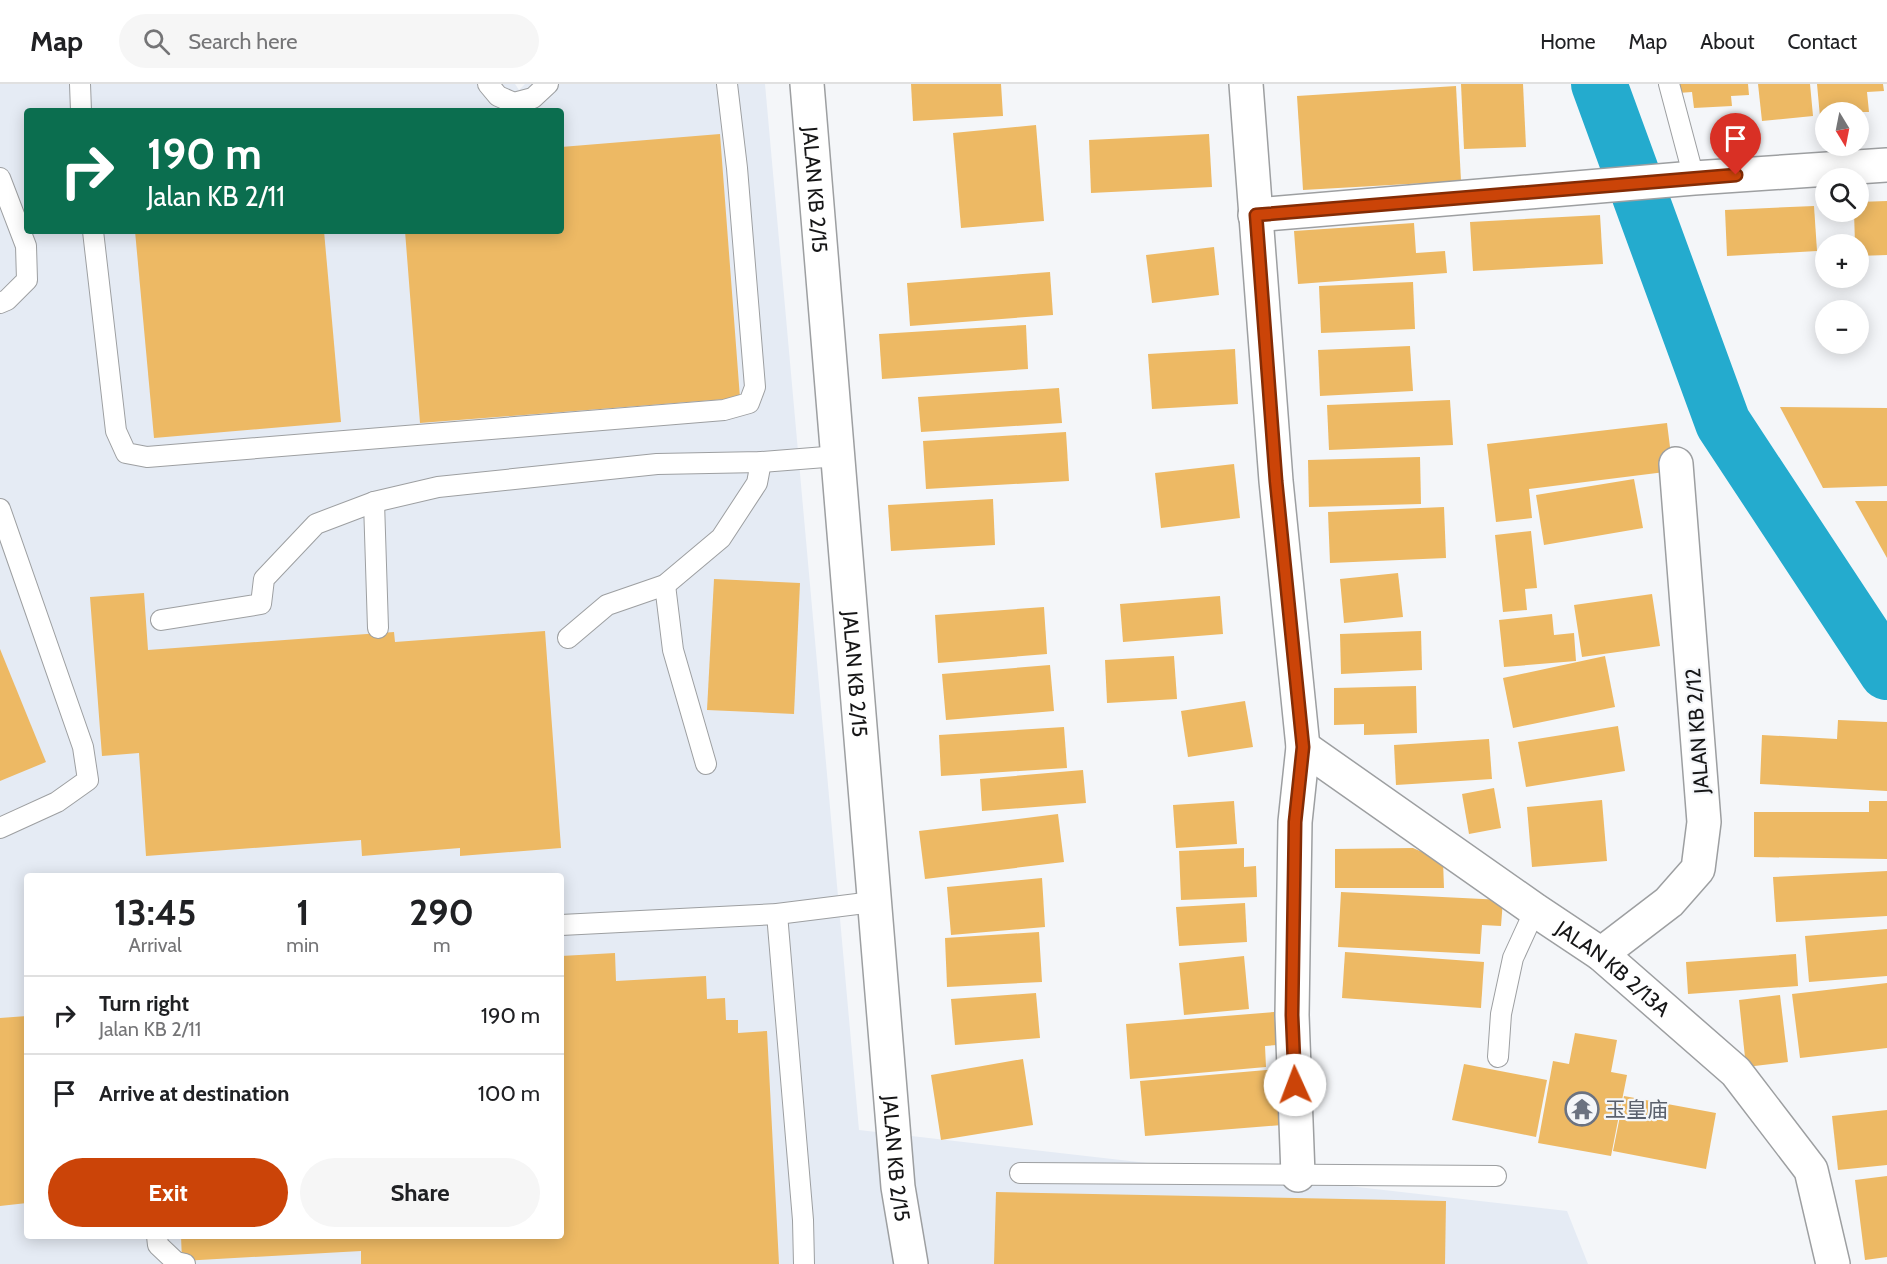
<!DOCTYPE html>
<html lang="en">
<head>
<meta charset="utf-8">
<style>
	:root { --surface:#fff; --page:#f6f6f6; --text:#202124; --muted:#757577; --line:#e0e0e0; --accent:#cb4408 }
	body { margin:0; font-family:Cabin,"Noto Sans SC",sans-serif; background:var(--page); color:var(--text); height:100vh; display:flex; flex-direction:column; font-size:22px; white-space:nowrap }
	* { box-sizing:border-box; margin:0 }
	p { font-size:20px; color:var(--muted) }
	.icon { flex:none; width:33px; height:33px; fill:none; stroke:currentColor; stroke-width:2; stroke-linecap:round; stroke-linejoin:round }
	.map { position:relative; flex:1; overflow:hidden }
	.drawer { position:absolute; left:24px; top:789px; width:540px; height:366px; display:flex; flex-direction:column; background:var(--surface); border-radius:6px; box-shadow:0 3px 15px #0003 }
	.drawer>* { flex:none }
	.banner { position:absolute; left:24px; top:24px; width:540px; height:126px; border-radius:6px; box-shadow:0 3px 15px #0003; background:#0b6e4f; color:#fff; overflow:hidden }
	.needle { width:39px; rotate:170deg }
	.fabs { position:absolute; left:1815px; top:18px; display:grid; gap:12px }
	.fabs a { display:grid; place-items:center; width:54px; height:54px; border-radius:50%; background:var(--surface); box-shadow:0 3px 15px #0003; font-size:30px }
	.pin { position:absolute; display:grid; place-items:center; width:51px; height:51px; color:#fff; margin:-62px -26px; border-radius:50% 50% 50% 0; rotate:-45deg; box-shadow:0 0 6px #0007 }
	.pin .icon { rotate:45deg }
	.me { position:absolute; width:66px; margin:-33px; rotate:358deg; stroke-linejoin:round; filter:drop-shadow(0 0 4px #0008) }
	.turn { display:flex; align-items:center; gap:21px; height:126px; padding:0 24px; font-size:27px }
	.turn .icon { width:78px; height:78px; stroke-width:2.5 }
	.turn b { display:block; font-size:42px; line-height:51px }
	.eta { display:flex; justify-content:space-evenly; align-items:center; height:102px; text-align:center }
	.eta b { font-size:36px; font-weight:700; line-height:42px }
	.primary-button { display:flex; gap:12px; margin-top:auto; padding:12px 24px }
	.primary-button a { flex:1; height:69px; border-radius:36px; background:var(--accent); color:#fff; font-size:24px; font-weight:700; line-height:69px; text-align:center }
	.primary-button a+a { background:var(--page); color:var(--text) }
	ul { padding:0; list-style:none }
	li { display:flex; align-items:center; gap:18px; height:78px; padding:0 24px; border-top:2px solid var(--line) }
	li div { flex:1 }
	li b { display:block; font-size:22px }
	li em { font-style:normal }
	header { display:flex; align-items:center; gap:36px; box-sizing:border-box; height:84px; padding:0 30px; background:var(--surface); border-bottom:2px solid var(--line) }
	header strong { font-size:28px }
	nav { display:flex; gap:33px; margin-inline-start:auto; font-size:21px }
	.search { width:420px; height:54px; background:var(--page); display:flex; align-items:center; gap:15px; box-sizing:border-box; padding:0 21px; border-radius:33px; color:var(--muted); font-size:22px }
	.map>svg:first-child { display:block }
	.built { fill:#e5ebf4; fill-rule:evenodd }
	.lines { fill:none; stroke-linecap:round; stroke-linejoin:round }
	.river { stroke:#24abce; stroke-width:56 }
	.building { fill:#edb964 }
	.lane-casing { stroke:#9d9fa1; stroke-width:22 }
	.street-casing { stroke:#9d9fa1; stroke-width:36 }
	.lane { stroke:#fff; stroke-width:20 }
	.street { stroke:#fff; stroke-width:33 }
	.route-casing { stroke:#842c05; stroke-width:15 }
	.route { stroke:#cb4408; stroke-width:10 }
	.labels { text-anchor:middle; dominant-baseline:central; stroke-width:4.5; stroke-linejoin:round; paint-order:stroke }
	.street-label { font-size:21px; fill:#161617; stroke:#f4f6f9 }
	.worship-label { font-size:21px; fill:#5b616d; stroke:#f4f6f9; text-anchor:start }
</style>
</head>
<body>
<header>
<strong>Map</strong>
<div class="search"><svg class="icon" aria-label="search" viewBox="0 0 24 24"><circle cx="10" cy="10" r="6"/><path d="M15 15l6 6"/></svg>Search here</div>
<nav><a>Home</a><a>Map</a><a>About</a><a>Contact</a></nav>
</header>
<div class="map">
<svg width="1887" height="1180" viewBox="0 0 1887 1180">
	<rect width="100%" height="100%" fill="#f4f6f9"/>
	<path class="built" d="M0 0H515L519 6 525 0H765L859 1046 1567 1127 1588 1180H0ZM27 27H561V147H27ZM27 792H561V1152H27Z"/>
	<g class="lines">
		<polyline class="river" points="1599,0 1723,339 1887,588"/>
	</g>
	<g class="building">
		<polygon points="911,0 1001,0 1003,32 913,37"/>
		<polygon points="1461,0 1523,0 1526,63 1464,65"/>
		<polygon points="1677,0 1748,0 1749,11 1731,12 1732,22 1694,24 1692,8 1678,9"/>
		<polygon points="1758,0 1810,0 1813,32 1762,37"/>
		<polygon points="1817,0 1883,0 1884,7 1867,8 1869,28 1826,28 1826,32 1820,33"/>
		<polygon points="1456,2 1461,97 1303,106 1297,12"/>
		<polygon points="1036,41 1044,137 961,144 953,49"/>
		<polygon points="720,50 740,314 420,339 405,147 561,147 561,63"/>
		<polygon points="1209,50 1212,103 1091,109 1089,56"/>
		<polygon points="1887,117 1887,171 1858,172 1858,160 1855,160 1854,128 1858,128 1858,118"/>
		<polygon points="1814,122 1817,167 1727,172 1725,126"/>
		<polygon points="1600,131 1603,180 1473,187 1470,138"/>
		<polygon points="1414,139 1416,169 1445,167 1447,189 1298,200 1294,147"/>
		<polygon points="135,147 324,147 341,338 154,354"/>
		<polygon points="1214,163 1219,211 1152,219 1146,171"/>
		<polygon points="1050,188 1053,231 910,242 907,199"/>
		<polygon points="1413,198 1415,245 1321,249 1319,202"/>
		<polygon points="1026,241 1028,285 882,295 879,250"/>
		<polygon points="1410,262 1413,307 1320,312 1318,266"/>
		<polygon points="1235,265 1238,320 1152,325 1148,270"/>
		<polygon points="1059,304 1062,339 921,348 918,313"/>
		<polygon points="1450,316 1453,361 1329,366 1327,321"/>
		<polygon points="1780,323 1887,324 1887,402 1823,404"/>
		<polygon points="1667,339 1673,387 1529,405 1532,434 1496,438 1487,360"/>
		<polygon points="1066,348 1069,397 926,405 923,357"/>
		<polygon points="1420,373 1421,420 1309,423 1308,376"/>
		<polygon points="1234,380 1240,434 1161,444 1155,389"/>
		<polygon points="1634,395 1643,444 1544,461 1536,411"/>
		<polygon points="993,415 995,461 891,467 888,421"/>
		<polygon points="1855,417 1887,417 1887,474"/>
		<polygon points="1444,423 1446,474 1330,479 1328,428"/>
		<polygon points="1531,447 1537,504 1525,505 1527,526 1503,528 1495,451"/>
		<polygon points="1398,489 1403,533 1344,539 1340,495"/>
		<polygon points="714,495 800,499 794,630 707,626"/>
		<polygon points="144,509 148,566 394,548 395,558 545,547 561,764 460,772 460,764 362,772 361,756 146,772 139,669 102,672 90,513"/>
		<polygon points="1652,510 1660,562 1582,573 1574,521"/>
		<polygon points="1220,512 1223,550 1123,558 1120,520"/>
		<polygon points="1044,523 1047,570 938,579 935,531"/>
		<polygon points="1552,530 1554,551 1574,549 1576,577 1504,583 1499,536"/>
		<polygon points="1421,547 1422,586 1341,590 1340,550"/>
		<polygon points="0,565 46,678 0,697"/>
		<polygon points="1174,572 1177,615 1107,619 1105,576"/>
		<polygon points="1605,572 1615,623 1513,644 1503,594"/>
		<polygon points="1050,581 1054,627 946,636 942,590"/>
		<polygon points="1416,602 1417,649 1364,651 1364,640 1334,641 1334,604"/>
		<polygon points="1245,617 1253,663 1188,673 1181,627"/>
		<polygon points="1838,636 1887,638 1887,707 1760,700 1762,651 1837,655"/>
		<polygon points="1618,642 1625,687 1526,703 1518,658"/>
		<polygon points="1064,643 1067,684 941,692 939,651"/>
		<polygon points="1489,655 1492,695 1396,701 1394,661"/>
		<polygon points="1083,686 1086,719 982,727 980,695"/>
		<polygon points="1494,704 1501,744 1469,750 1462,710"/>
		<polygon points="1602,716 1607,777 1532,783 1527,723"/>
		<polygon points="1234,717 1237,760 1176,764 1173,721"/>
		<polygon points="1869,717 1887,717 1887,775 1754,773 1754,728 1869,728"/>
		<polygon points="1058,730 1064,778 925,795 919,747"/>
		<polygon points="1244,764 1244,783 1256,782 1257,813 1181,816 1179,767"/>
		<polygon points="1413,764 1443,777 1444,804 1335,804 1335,765"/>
		<polygon points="1887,787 1887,832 1776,838 1773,793"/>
		<polygon points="1042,794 1045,843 951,851 947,803"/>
		<polygon points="1341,808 1503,816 1501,842 1482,841 1480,870 1338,863"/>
		<polygon points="1245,819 1247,858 1179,862 1176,823"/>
		<polygon points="1887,845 1887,892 1809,898 1805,852"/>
		<polygon points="1039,848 1042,898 947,903 945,854"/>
		<polygon points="1345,868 1484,878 1481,924 1342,914"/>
		<polygon points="615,869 616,897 706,892 707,915 725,914 726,936 738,936 738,949 767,947 779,1180 361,1180 361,1167 182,1177 181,1152 561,1152 561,872"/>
		<polygon points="1796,870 1798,902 1688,910 1686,878"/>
		<polygon points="1244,872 1249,925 1184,931 1179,879"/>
		<polygon points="1887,899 1887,964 1800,974 1792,910"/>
		<polygon points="1036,909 1040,954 955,961 951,915"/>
		<polygon points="1780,911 1788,978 1746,983 1739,916"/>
		<polygon points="1274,928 1277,961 1265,962 1266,983 1130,995 1126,940"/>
		<polygon points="27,932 27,1119 0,1122 0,934"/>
		<polygon points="1575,949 1617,956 1611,988 1627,991 1611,1072 1538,1059 1553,977 1569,980"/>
		<polygon points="1023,975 1033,1041 941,1056 931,991"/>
		<polygon points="1464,980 1547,996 1536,1053 1452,1036"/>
		<polygon points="1289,984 1294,1040 1145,1052 1140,997"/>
		<polygon points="1624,1012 1716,1029 1706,1085 1613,1067"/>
		<polygon points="1887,1026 1887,1081 1838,1086 1832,1032"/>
		<polygon points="1887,1092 1887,1173 1865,1176 1855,1096"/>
		<polygon points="996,1108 1446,1117 1445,1180 994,1180"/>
	</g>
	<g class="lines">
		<defs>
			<g id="lane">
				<polyline points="80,0 81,27"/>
				<polyline points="488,0 498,12 514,19 533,14 548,0"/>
				<polyline points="1669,0 1694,94"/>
				<polyline points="0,94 26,162 27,196 7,216 0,219"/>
				<polyline points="93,147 116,347 126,369 147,373 724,326 749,319 755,303 737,84 727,0"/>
				<polyline points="374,418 378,544"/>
				<polyline points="0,425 83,663 88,696 57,718 0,744"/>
				<polyline points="665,501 673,566 706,680"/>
				<polyline points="161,536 261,520 264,495 316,440 374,418 438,403 657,380 761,378 838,372"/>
				<polyline points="568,554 607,521 665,501 721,454 757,399 761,378"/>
				<polyline points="777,830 803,1136 804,1180"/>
				<polyline points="561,841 777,830 873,818"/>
				<polyline points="1498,973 1501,930 1513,874 1535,826"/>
				<polyline points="1020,1089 1496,1092"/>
				<polyline points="157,1152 158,1161 176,1178 185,1180"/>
			</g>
			<g id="street">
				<path id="s1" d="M807 0 898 1103 911 1180"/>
				<polyline points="1246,0 1276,397 1303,663 1295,738 1292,931 1298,1091"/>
				<polyline points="1255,131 1694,94 1887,81"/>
				<path id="s2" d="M1303 663 1535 826 1601 870 1736 988 1811 1086 1833 1180"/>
				<polyline points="1601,870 1669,818 1698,785 1704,738 1676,380"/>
			</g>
		</defs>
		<use href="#lane" class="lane-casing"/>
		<use href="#street" class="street-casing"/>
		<use href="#lane" class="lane"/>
		<use href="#street" class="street"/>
	</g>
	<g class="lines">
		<defs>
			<polyline id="route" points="1295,1001 1292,931 1295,738 1303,663 1276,397 1256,131 1736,91"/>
		</defs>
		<use href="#route" class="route-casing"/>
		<use href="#route" class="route"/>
	</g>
	<defs>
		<symbol id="temple-ring" viewBox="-11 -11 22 22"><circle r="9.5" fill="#f4f6f9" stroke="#6b7280" stroke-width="1.5"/><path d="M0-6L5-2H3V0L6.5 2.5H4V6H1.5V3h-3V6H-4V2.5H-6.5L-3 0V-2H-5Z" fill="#6b7280"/></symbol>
	</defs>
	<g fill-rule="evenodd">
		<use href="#temple-ring" x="1563" y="1006" width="38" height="38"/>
	</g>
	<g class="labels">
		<g class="street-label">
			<text stroke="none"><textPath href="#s1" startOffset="106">JALAN KB 2/15</textPath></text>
			<text stroke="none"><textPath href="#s1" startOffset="592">JALAN KB 2/15</textPath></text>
			<text transform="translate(1697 647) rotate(-94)">JALAN KB 2/12</text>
			<text stroke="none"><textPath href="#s2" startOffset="381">JALAN KB 2/13A</textPath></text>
			<text stroke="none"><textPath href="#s1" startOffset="1078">JALAN KB 2/15</textPath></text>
		</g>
		<g class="worship-label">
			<text x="1605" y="1025">玉皇庙</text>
		</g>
	</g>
</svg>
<div class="fabs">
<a><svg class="needle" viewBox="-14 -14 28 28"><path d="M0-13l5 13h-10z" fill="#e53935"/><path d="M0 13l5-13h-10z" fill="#757577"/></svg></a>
<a><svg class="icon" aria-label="search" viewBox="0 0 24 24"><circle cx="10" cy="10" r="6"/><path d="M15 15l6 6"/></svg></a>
<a>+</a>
<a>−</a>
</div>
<div class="pin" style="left:1736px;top:91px;background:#d93025"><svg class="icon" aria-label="arrive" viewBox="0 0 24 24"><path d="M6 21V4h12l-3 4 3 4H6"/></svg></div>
<svg class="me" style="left:1295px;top:1001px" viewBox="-20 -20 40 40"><circle r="19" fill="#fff"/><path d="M0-13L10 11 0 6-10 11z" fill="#cb4408"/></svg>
<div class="banner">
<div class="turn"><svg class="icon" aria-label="right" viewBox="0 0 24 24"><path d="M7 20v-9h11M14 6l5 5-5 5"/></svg><div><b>190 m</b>Jalan KB 2/11</div></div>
</div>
<section class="drawer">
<div class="eta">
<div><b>13:45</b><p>Arrival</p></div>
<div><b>1</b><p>min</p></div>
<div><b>290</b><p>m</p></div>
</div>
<ul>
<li><svg class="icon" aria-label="right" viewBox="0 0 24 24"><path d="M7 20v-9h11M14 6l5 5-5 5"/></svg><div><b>Turn right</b><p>Jalan KB 2/11</p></div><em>190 m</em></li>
<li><svg class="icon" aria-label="arrive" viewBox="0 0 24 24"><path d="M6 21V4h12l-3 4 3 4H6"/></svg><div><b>Arrive at destination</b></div><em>100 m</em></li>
</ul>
<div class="primary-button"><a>Exit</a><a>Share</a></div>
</section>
</div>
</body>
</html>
